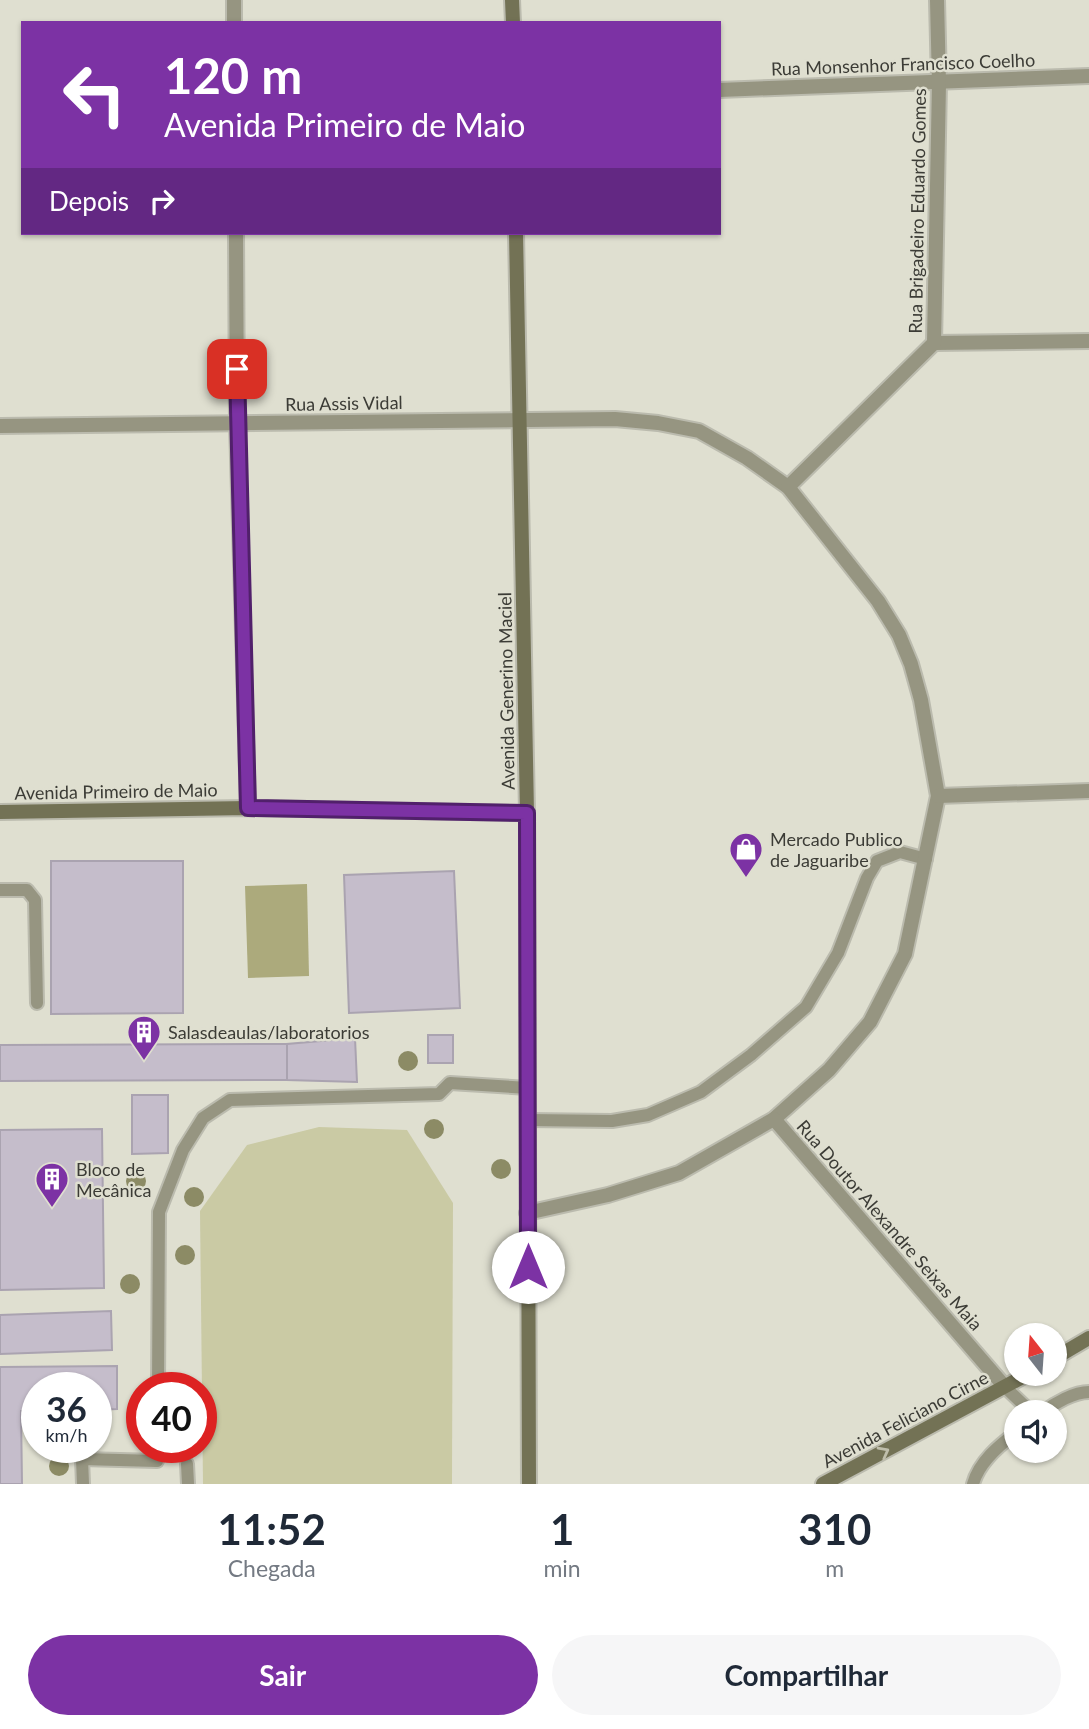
<!DOCTYPE html>
<html lang="pt">
<head>
<meta charset="utf-8">
<style>
	:root { --surface:#fff; --page:#f6f6f7; --text:#1f2937; --muted:#747a83; --accent:#7c32a4 }
	body { margin:0; font-family:Lato,sans-serif; background:var(--page); color:var(--text); height:100vh; display:flex; flex-direction:column; font-size:26px; white-space:nowrap }
	* { box-sizing:border-box; margin:0 }
	p { font-size:23px; color:var(--muted) }
	.icon { flex:none; width:38px; height:38px; fill:none; stroke:currentColor; stroke-width:2; stroke-linecap:round; stroke-linejoin:round }
	.map { position:relative; height:1484px; overflow:hidden }
	.drawer { display:flex; flex-direction:column; background:var(--surface); flex:1 }
	.drawer>* { flex:none }
	.hud { position:absolute; left:21px; top:21px; width:700px; height:214px; border-radius:0px; box-shadow:0 2px 5px #0004; background:#7c32a4; color:#fff; overflow:hidden }
	.needle { width:46px; rotate:343deg }
	.fabs { position:absolute; left:1004px; top:1323px; display:grid; gap:14px }
	.fabs a { display:grid; place-items:center; width:63px; height:63px; border-radius:50%; background:var(--surface); box-shadow:0 2px 5px #0004; font-size:35px }
	.speed { position:absolute; left:21px; top:1372px; display:flex; gap:14px; font-size:35px; font-weight:700; text-align:center }
	.speed>* { display:grid; place-content:center; width:91px; height:91px; border-radius:50%; background:var(--surface); box-shadow:0 2px 5px #0004; line-height:1 }
	.speed small { font-size:18px; font-weight:400 }
	.speed .limit { border:10px solid #d22; background:#fff; color:#111 }
	.pin { position:absolute; display:grid; place-items:center; width:60px; height:60px; color:#fff; margin:-30px; border-radius:14px; box-shadow:0 4px 10px #0006 }
	.me { position:absolute; width:77px; margin:-38px; rotate:0deg; stroke-linejoin:round; filter:drop-shadow(0 0 5px #0008) }
	.turn { display:flex; align-items:center; gap:24px; height:147px; padding:0 28px; font-size:32px }
	.turn .icon { width:91px; height:91px; stroke-width:2.5 }
	.turn b { display:block; font-size:49px; line-height:60px }
	.then { display:flex; align-items:center; height:66px; padding:0 28px; background:#0003; gap:14px; font-size:26px }
	.eta { display:flex; justify-content:space-evenly; align-items:center; height:119px; text-align:center }
	.eta b { font-size:42px; font-weight:700; line-height:49px }
	.button { display:flex; gap:14px; margin-top:auto; padding:14px 28px }
	.button a { flex:1; height:80px; border-radius:42px; background:var(--accent); color:#fff; font-size:28px; font-weight:700; line-height:80px; text-align:center }
	.button a+a { background:var(--page); color:var(--text) }
	.map>svg:first-child { display:block }
	.green { fill:#cacaa4 }
	.water { fill:#acaa7c }
	.building { fill:#c5bdcb; stroke:#aaa3b0; stroke-width:2 }
	.lines { fill:none; stroke-linecap:round; stroke-linejoin:round }
	.lane-casing { stroke:#bbbbae; stroke-width:16 }
	.street-casing { stroke:#bbbbae; stroke-width:18 }
	.secondary-casing { stroke:#bbbbae; stroke-width:18 }
	.lane { stroke:#969581; stroke-width:12 }
	.street { stroke:#969581; stroke-width:14 }
	.secondary { stroke:#737255; stroke-width:14 }
	.tree { fill:#8c8b65 }
	.oneway { stroke:#bfbeab }
	.route-casing { stroke:#51206b; stroke-width:18 }
	.route { stroke:#7c32a4; stroke-width:12 }
	.labels { text-anchor:middle; dominant-baseline:central; stroke-width:5; stroke-linejoin:round; paint-order:stroke }
	.street-label { font-size:18px; fill:#3c3c36; stroke:#dfdfd0 }
	.poi-label { font-size:18px; fill:#3c3c36; stroke:#dfdfd0; text-anchor:start }
</style>
</head>
<body>
<div class="map">
<svg width="1089" height="1484" viewBox="0 0 1089 1484">
	<rect width="100%" height="100%" fill="#dfdfd0"/>
	<polygon class="green" points="319,1127 407,1130 453,1203 452,1484 203,1484 200,1211 247,1145"/>
	<polygon class="water" points="307,884 309,976 248,978 245,886"/>
	<g class="building">
		<polygon points="51,861 183,861 183,1013 51,1014"/>
		<polygon points="454,871 460,1008 349,1013 344,875"/>
		<rect x="428" y="1035" width="25" height="28"/>
		<polygon points="355,1038 357,1082 287,1080 287,1044"/>
		<polygon points="287,1044 287,1080 0,1081 0,1045"/>
		<polygon points="132,1095 168,1095 168,1153 132,1154"/>
		<polygon points="102,1129 104,1288 0,1290 0,1130"/>
		<polygon points="111,1311 112,1350 0,1354 0,1315"/>
		<polygon points="117,1366 117,1409 96,1410 96,1388 37,1388 37,1411 21,1411 22,1484 0,1484 0,1367"/>
	</g>
	<g class="lines">
		<defs>
			<g id="lane">
				<polyline points="0,890 27,890 35,900 37,1003"/>
				<polyline points="528,1120 612,1121 648,1115 701,1092 751,1055 806,1007 838,953 867,878 877,861 900,852 926,859"/>
				<polyline points="1005,1387 1031,1412"/>
				<polyline points="158,1388 159,1212 183,1150 203,1118 230,1100 439,1094 450,1083 528,1088"/>
				<path d="M1043 1412C1055 1403 1074 1392 1089 1392"/>
				<polyline points="187,1464 188,1484"/>
				<polyline points="83,1484 82,1459 157,1461 158,1447"/>
				<path d="M973 1484C979 1462 999 1445 1017 1432"/>
			</g>
			<g id="street">
				<polyline points="234,0 234,23"/>
				<polyline points="719,90 1089,76"/>
				<polyline points="236,233 237,423 248,808"/>
				<polyline points="934,343 1089,341"/>
				<polyline points="0,426 615,419 658,423 699,431 747,458 788,487 878,601 899,635 911,664 921,700 938,796 905,954 870,1022 829,1070 774,1119 679,1173 608,1195 527,1213"/>
				<polyline points="788,487 934,343 939,83 937,0"/>
				<polyline points="938,796 1089,791"/>
				<polyline points="774,1119 1005,1387"/>
			</g>
			<g id="secondary">
				<polyline points="512,0 513,23"/>
				<polyline points="516,233 527,813 529,1484"/>
				<polyline points="0,812 248,808 527,813"/>
				<polyline points="1055,1358 1089,1338"/>
				<polyline points="823,1484 1028,1374"/>
			</g>
		</defs>
		<use href="#lane" class="lane-casing"/>
		<use href="#street" class="street-casing"/>
		<use href="#secondary" class="secondary-casing"/>
		<use href="#lane" class="lane"/>
		<use href="#street" class="street"/>
		<use href="#secondary" class="secondary"/>
	</g>
	<g class="tree">
		<circle cx="408" cy="1061" r="10"/>
		<circle cx="434" cy="1129" r="10"/>
		<circle cx="501" cy="1169" r="10"/>
		<circle cx="136" cy="1181" r="10"/>
		<circle cx="194" cy="1197" r="10"/>
		<circle cx="185" cy="1255" r="10"/>
		<circle cx="130" cy="1284" r="10"/>
		<circle cx="59" cy="1466" r="10"/>
	</g>
	<defs><path id="oneway-chevron" d="M-2-3.5L2.5 0L-2 3.5" fill="none" stroke-width="1.6" stroke-linecap="round" stroke-linejoin="round" transform="scale(1.75)"/></defs>
	<use class="oneway" href="#oneway-chevron" transform="translate(884 1452) rotate(-28)"/>
	<g class="lines">
		<defs>
			<polyline id="route" points="237,369 248,808 527,813 528,1267"/>
		</defs>
		<use href="#route" class="route-casing"/>
		<use href="#route" class="route"/>
	</g>
	<defs>
		<symbol id="shop-pin" viewBox="-11 -11 22 30"><path d="M0 17L-7.5 6A9.5 9.5 0 1 1 7.5 6Z" fill="#7c32a4" stroke="#dfdfd0"/><path d="M-5-2.5h2.3a2.7 3.5 0 0 1 5.4 0H5L5.5 6h-11ZM-1.5-2.5h3a1.5 2.3 0 0 0-3 0Z" fill="#fff"/></symbol>
		<symbol id="building-pin" viewBox="-11 -11 22 30"><path d="M0 17L-7.5 6A9.5 9.5 0 1 1 7.5 6Z" fill="#7c32a4" stroke="#dfdfd0"/><path d="M-4-6H4V6H1V3H-1V6H-4ZM-2.5-4.3h1.7v1.8h-1.7ZM.8-4.3h1.7v1.8H.8ZM-2.5-1h1.7V.8h-1.7ZM.8-1h1.7V.8H.8Z" fill="#fff"/></symbol>
	</defs>
	<g fill-rule="evenodd">
		<use href="#shop-pin" x="727" y="830" width="38" height="52"/>
		<use href="#building-pin" x="125" y="1013" width="38" height="52"/>
		<use href="#building-pin" x="33" y="1160" width="38" height="52"/>
	</g>
	<g class="labels">
		<g class="street-label">
			<text transform="translate(903 64) rotate(-2)">Rua Monsenhor Francisco Coelho</text>
			<text transform="translate(917 211) rotate(-89)">Rua Brigadeiro Eduardo Gomes</text>
			<text transform="translate(344 403) rotate(-1)">Rua Assis Vidal</text>
			<text transform="translate(506 691) rotate(-91)">Avenida Generino Maciel</text>
			<text transform="translate(116 791) rotate(-1)">Avenida Primeiro de Maio</text>
			<text transform="translate(890 1225) rotate(49)">Rua Doutor Alexandre Seixas Maia</text>
			<text transform="translate(905 1419) rotate(-28)">Avenida Feliciano Cirne</text>
		</g>
		<g class="poi-label">
			<text x="770" y="839">Mercado Publico<tspan x="770" dy="21">de Jaguaribe</tspan></text>
			<text x="168" y="1032">Salasdeaulas/laboratorios</text>
			<text x="76" y="1169">Bloco de<tspan x="76" dy="21">Mecânica</tspan></text>
		</g>
	</g>
</svg>
<div class="fabs">
<a><svg class="needle" viewBox="-14 -14 28 28"><path d="M0-13l5 13h-10z" fill="#e53935"/><path d="M0 13l5-13h-10z" fill="#747a83"/></svg></a>
<a><svg class="icon" aria-label="sound" viewBox="0 0 24 24"><path d="M4 9h4l5-4v14l-5-4H4zM17 9q2 3 0 6"/></svg></a>
</div>
<div class="speed"><div>36<small>km/h</small></div><div class="limit">40</div></div>
<div class="pin" style="left:237px;top:369px;background:#d93025"><svg class="icon" aria-label="arrive" viewBox="0 0 24 24"><path d="M6 21V4h12l-3 4 3 4H6"/></svg></div>
<svg class="me" style="left:528px;top:1267px" viewBox="-20 -20 40 40"><circle r="19" fill="#fff"/><path d="M0-13L10 11 0 6-10 11z" fill="#7c32a4"/></svg>
<div class="hud">
<div class="turn"><svg class="icon" aria-label="left" viewBox="0 0 24 24"><path d="M17 20v-9H6M10 6l-5 5 5 5"/></svg><div><b>120 m</b>Avenida Primeiro de Maio</div></div>
<div class="then">Depois<svg class="icon" aria-label="right" viewBox="0 0 24 24"><path d="M7 20v-9h11M14 6l5 5-5 5"/></svg></div>
</div>
</div>
<section class="drawer">
<div class="eta">
<div><b>11:52</b><p>Chegada</p></div>
<div><b>1</b><p>min</p></div>
<div><b>310</b><p>m</p></div>
</div>
<div class="button"><a>Sair</a><a>Compartilhar</a></div>
</section>
</body>
</html>
